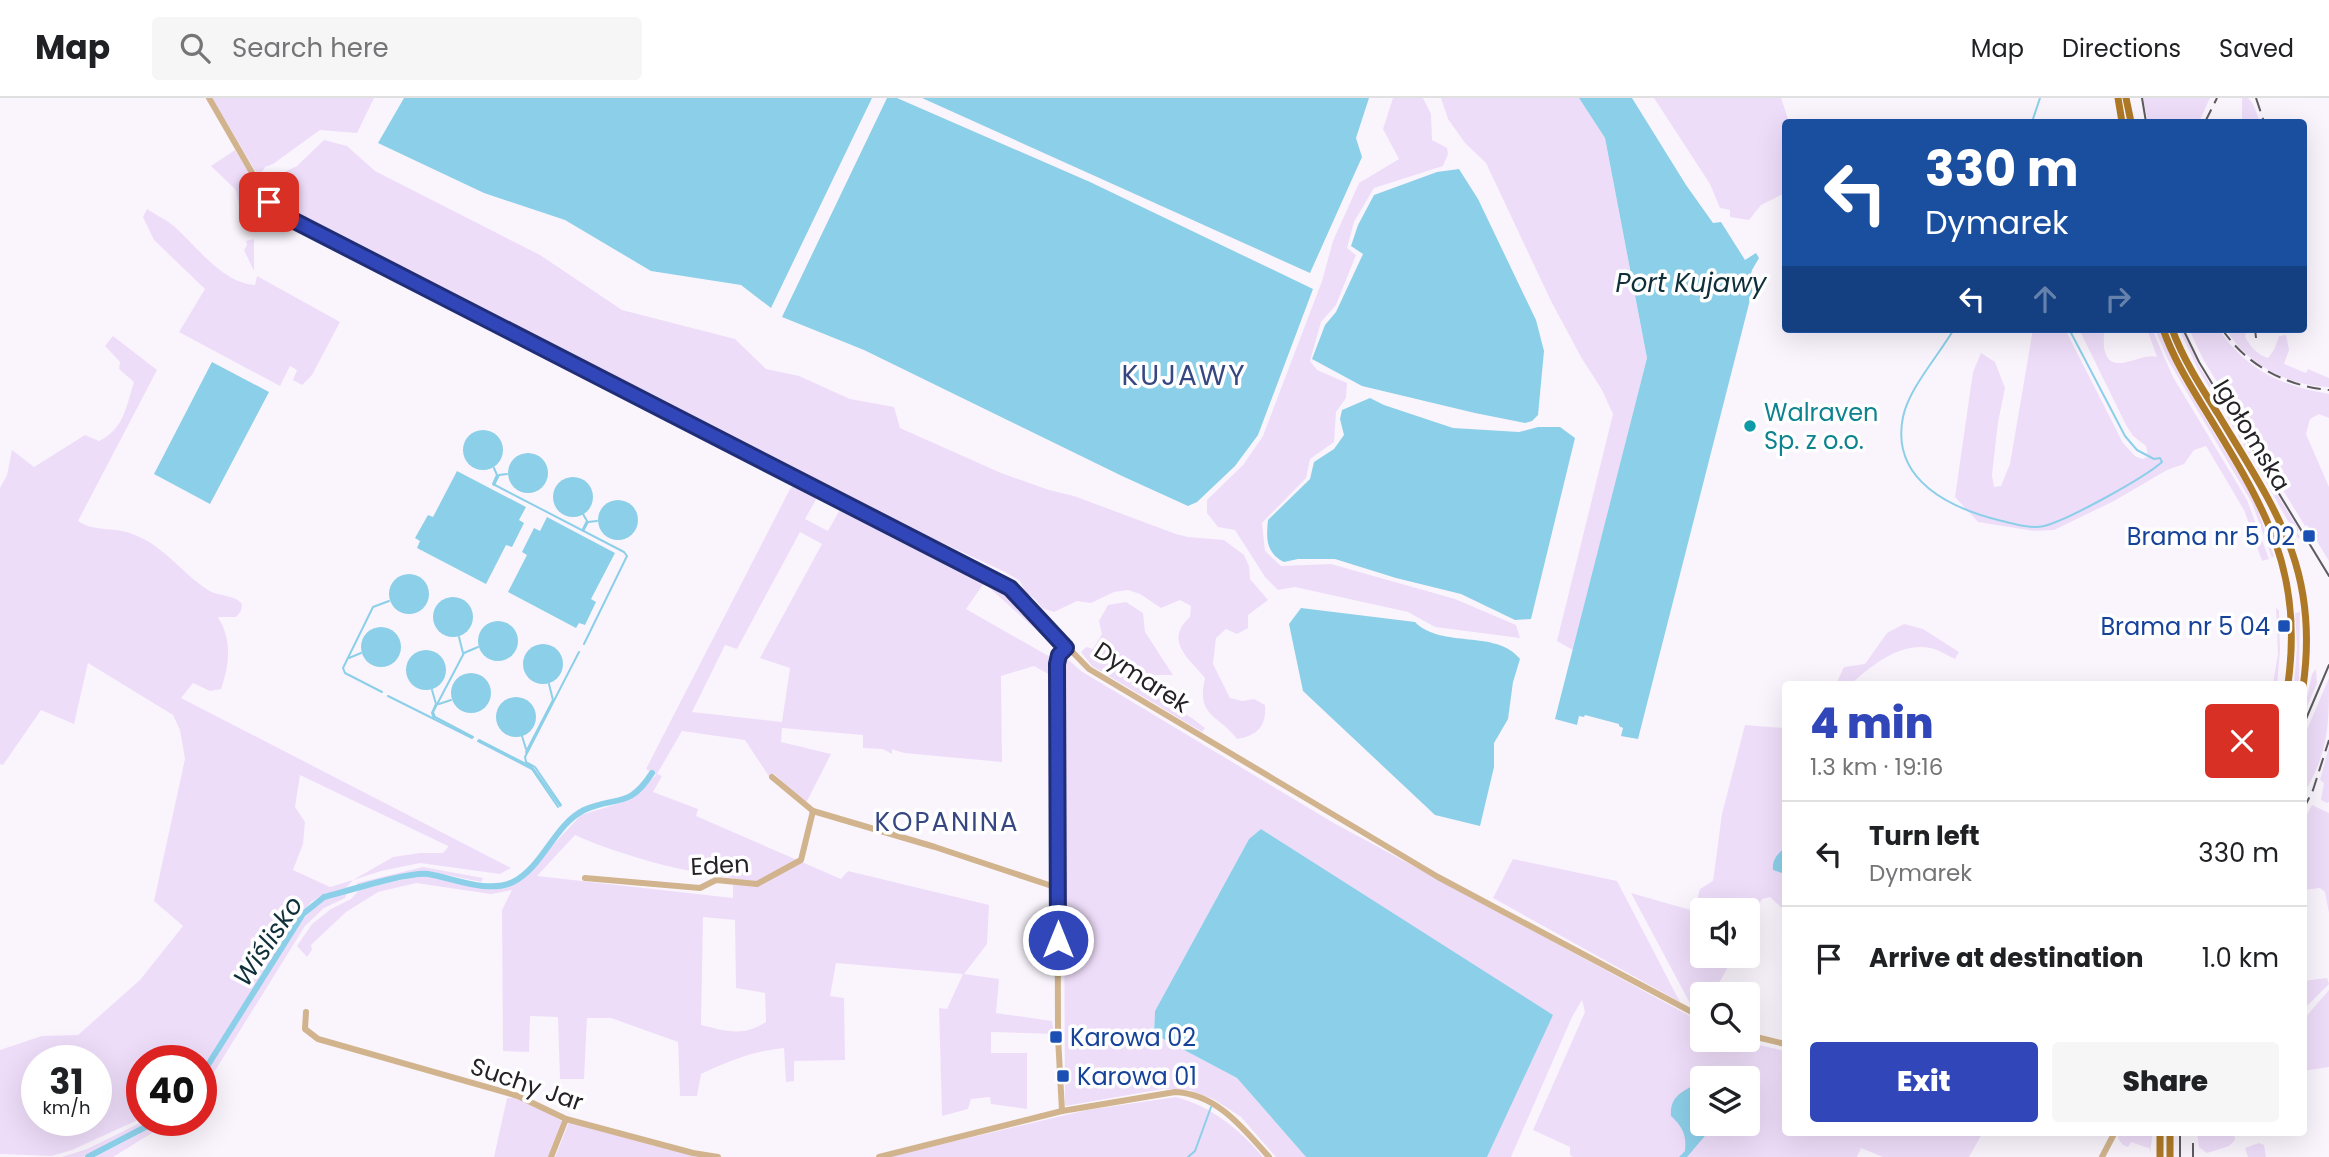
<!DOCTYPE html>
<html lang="en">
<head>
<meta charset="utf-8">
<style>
	:root { --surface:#fff; --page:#f6f6f6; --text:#202124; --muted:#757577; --line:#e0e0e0; --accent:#3146b8 }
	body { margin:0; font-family:Poppins,sans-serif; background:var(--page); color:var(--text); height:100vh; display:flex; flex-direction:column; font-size:26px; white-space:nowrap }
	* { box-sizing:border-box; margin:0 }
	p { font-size:23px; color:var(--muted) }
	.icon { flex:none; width:38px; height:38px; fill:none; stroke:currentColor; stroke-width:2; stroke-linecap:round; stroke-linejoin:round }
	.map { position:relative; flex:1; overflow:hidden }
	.details { position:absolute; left:1782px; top:583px; width:525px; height:455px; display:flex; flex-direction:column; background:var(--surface); border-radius:7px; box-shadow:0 7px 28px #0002 }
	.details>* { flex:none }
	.hud { position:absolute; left:1782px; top:21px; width:525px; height:214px; border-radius:7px; box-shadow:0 7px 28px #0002; background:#1a4fa0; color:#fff; overflow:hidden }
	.controls { position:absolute; left:1690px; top:800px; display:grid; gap:14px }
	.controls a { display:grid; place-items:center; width:70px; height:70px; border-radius:7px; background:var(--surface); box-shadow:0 7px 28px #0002; font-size:35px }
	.speed { position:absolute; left:21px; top:947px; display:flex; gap:14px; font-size:35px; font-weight:700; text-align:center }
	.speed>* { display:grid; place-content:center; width:91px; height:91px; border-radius:50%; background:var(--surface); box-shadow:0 7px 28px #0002; line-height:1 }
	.speed small { font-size:18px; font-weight:400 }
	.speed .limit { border:10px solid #d22; background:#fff; color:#111 }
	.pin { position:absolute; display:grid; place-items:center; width:60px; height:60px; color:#fff; margin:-30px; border-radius:14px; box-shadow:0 4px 10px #0006 }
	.me { position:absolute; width:77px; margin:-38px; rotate:0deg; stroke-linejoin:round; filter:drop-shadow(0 0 5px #0008) }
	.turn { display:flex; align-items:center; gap:24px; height:147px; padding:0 28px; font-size:32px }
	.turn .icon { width:91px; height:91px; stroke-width:2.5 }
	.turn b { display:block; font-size:49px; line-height:60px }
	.lanes { display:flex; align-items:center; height:66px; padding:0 28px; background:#0003; justify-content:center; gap:35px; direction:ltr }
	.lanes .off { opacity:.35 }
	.round { display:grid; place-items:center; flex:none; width:74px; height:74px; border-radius:7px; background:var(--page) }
	.headline { display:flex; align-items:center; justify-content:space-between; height:119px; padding:0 28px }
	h1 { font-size:42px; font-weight:800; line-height:52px; color:var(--accent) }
	.cta { display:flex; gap:14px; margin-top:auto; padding:14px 28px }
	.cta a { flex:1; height:80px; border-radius:7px; background:var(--accent); color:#fff; font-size:28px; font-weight:800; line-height:80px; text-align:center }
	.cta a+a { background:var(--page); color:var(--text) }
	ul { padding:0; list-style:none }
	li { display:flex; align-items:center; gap:21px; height:105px; padding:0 28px; border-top:2px solid var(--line) }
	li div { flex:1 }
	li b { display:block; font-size:26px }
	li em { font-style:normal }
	header { display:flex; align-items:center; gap:42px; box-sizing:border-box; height:98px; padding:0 35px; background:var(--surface); border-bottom:2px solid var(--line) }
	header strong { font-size:33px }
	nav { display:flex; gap:38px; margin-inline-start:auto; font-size:24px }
	.search { width:490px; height:63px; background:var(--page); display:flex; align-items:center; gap:18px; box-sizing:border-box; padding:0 24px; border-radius:7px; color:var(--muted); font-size:26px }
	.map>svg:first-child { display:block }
	.green { fill:#eeddf9; fill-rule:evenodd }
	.water { fill:#8ccfe8 }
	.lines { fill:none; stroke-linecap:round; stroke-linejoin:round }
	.stream { stroke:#8ccfe8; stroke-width:2 }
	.canal { stroke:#8ccfe8; stroke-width:6 }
	.minor { stroke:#d1b48e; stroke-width:6 }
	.major { stroke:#ae7926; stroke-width:7 }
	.tram { stroke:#5d5a60; stroke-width:2 }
	.rail { stroke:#5d5a60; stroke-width:2; stroke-dasharray:14 7; stroke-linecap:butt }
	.route-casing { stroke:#202e78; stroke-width:18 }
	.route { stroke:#3146b8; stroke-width:12 }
	.culture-dot { fill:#0f9aa8; stroke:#fff; stroke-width:2.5 }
	.transit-dot { fill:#1a4fb4; stroke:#fff; stroke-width:2.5 }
	.labels { text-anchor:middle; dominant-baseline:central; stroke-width:7; stroke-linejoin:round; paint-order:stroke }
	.culture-label { font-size:24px; fill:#0d838f; stroke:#fff; text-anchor:start }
	.street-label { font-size:24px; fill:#252227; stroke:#fff }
	.transit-label { font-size:24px; fill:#164399; stroke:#fff; text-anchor:end }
	.water-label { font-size:26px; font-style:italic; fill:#0f2f3a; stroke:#fff }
	.neighbourhood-label { font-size:26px; letter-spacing:2px; fill:#364782; stroke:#fff }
	.quarter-label { font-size:28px; letter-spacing:2px; fill:#364782; stroke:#fff }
</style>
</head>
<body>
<header>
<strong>Map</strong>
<div class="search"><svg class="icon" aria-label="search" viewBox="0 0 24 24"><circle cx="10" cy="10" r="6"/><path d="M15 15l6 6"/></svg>Search here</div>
<nav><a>Map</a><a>Directions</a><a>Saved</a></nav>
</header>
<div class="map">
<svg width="2329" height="1059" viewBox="0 0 2329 1059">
	<rect width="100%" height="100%" fill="#faf5fd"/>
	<g class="green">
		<polygon points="212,0 374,0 357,35 320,32 273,66 265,69 259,79"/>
		<polygon points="1393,0 1423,0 1431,16 1432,42 1447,50 1448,56 1443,68 1374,90 1354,124 1347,150 1356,157 1336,207 1321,224 1310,263 1317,272 1347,285 1346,300 1336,314 1334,344 1310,361 1306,380 1262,425 1265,453 1281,468 1331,466 1455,501 1516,527 1520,540 1435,529 1408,514 1295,489 1278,492 1265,479 1235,432 1218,429 1207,415 1207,402 1243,367 1263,338 1322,183 1333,143 1359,85 1399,61 1383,31"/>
		<polygon points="1441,0 1579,0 1605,40 1647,260 1573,552 1557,543 1613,316 1602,292 1581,259 1551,203 1486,65 1465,45 1448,21"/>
		<polygon points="1654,0 1781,0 1789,24 1785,24 1785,95 1761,107 1749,122 1730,119 1730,112 1720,110 1710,86"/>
		<polygon points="2143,0 2210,0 2199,24 2148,24"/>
		<polygon points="2242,0 2248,0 2253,6 2260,24 2242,24"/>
		<path d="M324 42 347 48 375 73 540 157 622 212 735 241 766 271 799 278 850 301 894 309 900 330 1001 375 1049 392 1074 398 1176 436 1188 439 1224 442 1244 457 1249 468 1250 481 1268 502 1248 517V530L1237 536 1226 531 1216 540 1213 566 1230 600 1242 603 1254 601 1265 607C1267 628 1257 638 1237 641 1218 616 1196 619 1205 580 1190 561 1163 543 1190 519L1191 508 1180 502 1161 510 1140 496 1128 492 1114 494 1091 505 1077 503 1054 514 1042 510 1035 501 1025 494 1020 483 1005 474 917 433 697 322 285 110 272 80 297 68Z"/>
		<polygon points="235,52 266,102 266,107 253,127 240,112 236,92 211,68"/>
		<path d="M147 111C156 117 167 122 175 129 198 150 223 185 255 187L257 178 340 224 312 277 302 287 293 282 297 272 290 268 280 288 179 234 205 191 154 142 143 119Z"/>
		<polygon points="254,141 254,173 244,152 247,147 246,143"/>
		<path d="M2033 231H2065L2123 345 2135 358 2142 361 2148 359 2146 348 2133 338 2126 327 2079 231H2103C2105 237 2103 243 2104 249 2109 282 2140 253 2157 259L2147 231H2152L2173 279 2247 402 2269 461 2262 463 2244 412 2206 348 2194 352 2184 366 2167 372 2114 403 2054 432 2034 433 1978 424 1955 399 1973 274 1981 255 1995 264 2005 290 1998 324 1992 377 1994 389 2001 388 2010 366Z"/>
		<polygon points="2155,231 2159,231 2180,278 2254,401 2271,450 2274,458 2272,460 2252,405 2168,262"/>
		<polygon points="2179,231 2182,231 2199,268 2299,432 2297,434 2300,439 2298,441 2266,384 2197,269"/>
		<path d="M2189 231H2219C2246 272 2282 288 2329 296V320L2319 316 2310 321 2306 336 2329 389V463L2307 427 2305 428 2203 261Z"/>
		<path d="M2226 231H2248L2245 238C2249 247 2257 257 2268 260L2274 252 2279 238 2286 237 2289 252 2284 266 2306 275 2308 271 2329 280V289C2289 288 2246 266 2226 231Z"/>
		<path d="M113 238 157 272 78 423C96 435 116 428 135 437 165 449 182 475 208 492 219 499 234 496 242 506L241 513 236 519H218C232 542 230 566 221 591L210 593 193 585 181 600 511 770 500 776 420 765 381 773 353 782 346 790 322 797 311 804 300 817 201 974V962H142V1020L72 1052 52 1058 0 1056V952L42 938 78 937 140 882 183 828 154 803 185 661 180 632 173 617 88 565 74 626 41 612 3 667 0 666V390L7 377 12 352 34 369 85 337 99 343C124 331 126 309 134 284L119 271 120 264 105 248ZM300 677 448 748V749L443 755H420L393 759 353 782 330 789 293 772 303 746 305 724 295 709ZM96 962V1022H37V962Z"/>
		<path d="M796 385 819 396 805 421 828 433 842 408 984 484 1008 492 1054 540 1055 560 1052 561V578L1034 568 1001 578 1002 664 904 655 892 651V656L883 651 863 650V637L782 630 781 644 831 656 806 705 774 676 770 680 745 642 682 633 657 676 662 678 653 694 698 711 696 718 841 781 848 773 989 807 987 846 964 876 999 881 996 915 1052 923 1054 936 991 934V955H1027V1011L991 1006 990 999 971 1001 968 1011 942 1018 939 910 947 911 963 876 836 865 830 898 844 900 845 962 794 963V983L786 984 784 950C753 953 729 963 701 976L697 998H680L678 944 611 920H587L584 981H560L558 919 530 918 529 954 503 953 502 812 512 792 491 796 416 785 378 794 346 814 311 847 312 852 307 859 297 848 312 826 331 811 351 801 359 792 418 778 434 779 491 790 518 784 581 717 630 702 656 677 646 671 790 391ZM800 434 822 446 760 560 790 570 782 624 692 614 725 547 737 551ZM984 485 1054 548 1052 560 966 511ZM575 737C619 757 686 775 733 780V800L537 778ZM703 819 735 822 736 890 765 895 766 924C743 939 726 933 701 927Z"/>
		<path d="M1126 504 1143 515 1145 534 1173 577H1153L1149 591C1168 607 1187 615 1205 630L1202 634 1092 568 1081 554 1086 549 1093 551 1102 536 1099 523 1108 507Z"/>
		<polygon points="2276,509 2279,513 2280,553 2277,586 2273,586 2278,556"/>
		<polygon points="2300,514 2299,586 2294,586 2297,549 2295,515"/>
		<path d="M1904 526 1923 531 1959 554 1955 561C1948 558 1938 551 1930 550 1900 544 1871 568 1851 586H1836L1844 569 1865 566 1887 535Z"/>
		<path d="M1063 557 1081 573 1332 724 1703 925V942H1737L1785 953V1034H1983L1969 1059H1883L1861 1050 1857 1059H1573L1570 1057V1049L1533 1032 1585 914 1582 902 1572 919 1511 1059H1487L1552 917 1261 731 1249 741 1155 913 1154 936 1237 980 1306 1059H1276L1241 1019 1215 1002 1190 992 1163 991 1065 1008ZM1703 980H1748V1026H1703Z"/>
		<polygon points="2316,571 2317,585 2303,618 2312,576"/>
		<path d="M2329 580C2329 624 2329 651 2307 690L2303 689V641Z"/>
		<polygon points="1745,627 1785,630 1785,813 1770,799 1762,801 1748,828 1748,812 1703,812 1703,858 1734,858 1718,887 1720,896 1703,896 1703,912 1692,909 1631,795 1694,813 1700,791 1713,783 1722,716"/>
		<polygon points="2329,649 2329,704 2327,705 2321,702 2324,685 2320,682"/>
		<polygon points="2312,707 2329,715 2329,815 2325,794 2320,790 2303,792 2303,724"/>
		<polygon points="1513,761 1617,783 1680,904 1493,800"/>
		<polygon points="423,769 483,780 481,784 433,774 418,773 357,788 357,785"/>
		<polygon points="347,794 345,800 324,810 305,828 201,995 201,981 304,820 323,802"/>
		<polygon points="2327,880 2329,886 2303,912 2303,883"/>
		<polygon points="2329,892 2329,969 2303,973 2303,922"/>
		<path d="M1176 999C1212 1009 1238 1030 1263 1059H888L1087 1012Z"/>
		<polygon points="507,1000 519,1000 562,1023 548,1059 494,1059"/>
		<polygon points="146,1022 155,1022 83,1059 62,1059 87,1051"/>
		<polygon points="166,1022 173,1022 113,1059 95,1059"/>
		<polygon points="569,1024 709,1059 555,1059"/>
		<polygon points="2119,1034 2125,1039 2127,1034 2153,1034 2150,1054 2149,1049 2148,1050 2131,1044 2128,1049 2123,1047 2118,1040"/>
		<polygon points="2197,1034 2234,1034 2235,1042 2229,1048 2207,1055 2199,1049"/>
		<polygon points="2259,1045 2264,1047 2266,1059 2248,1059 2245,1050"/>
	</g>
	<g class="water">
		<polygon points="404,0 872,0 771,210 741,187 651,173 565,122 484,95 378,45"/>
		<polygon points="887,0 897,0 1090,84 1313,191 1258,337 1235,368 1197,404 1188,408 1122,378 864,252 782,219"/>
		<polygon points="922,0 1369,0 1356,40 1362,59 1310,175"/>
		<polygon points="1579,0 1632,0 1686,87 1713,125 1721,124 1745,162 1756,155 1759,160 1752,172 1749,184 1753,190 1638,641 1621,638 1623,630 1619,628 1619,626 1585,617 1584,619 1579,618 1577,627 1555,621 1647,260 1605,40"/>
		<polygon points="1459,71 1478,101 1536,222 1544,253 1538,317 1532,323 1525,325 1475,315 1362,288 1312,261 1325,227 1336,214 1363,156 1351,148 1358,127 1374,97 1437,74"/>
		<polygon points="212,264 269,294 210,406 154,376"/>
		<path d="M1370 300 1384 307 1453 330 1519 334 1538 329H1560L1575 340 1531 521 1515 522 1461 496 1396 480 1335 461H1298L1284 464C1266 455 1266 440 1268 422L1310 381 1314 364 1334 351 1344 337 1340 321 1342 312Z"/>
		<circle cx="483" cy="352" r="20"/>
		<circle cx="528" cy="375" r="20"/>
		<polygon points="457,373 526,409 519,422 524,425 512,449 506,447 486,486 417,450 420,443 415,440 428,417 433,419"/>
		<circle cx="573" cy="399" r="20"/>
		<circle cx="618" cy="422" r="20"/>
		<polygon points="547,419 615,455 591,501 596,504 585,527 579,525 576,530 508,494 527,457 522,454 534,430 540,433"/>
		<circle cx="409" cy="496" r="20"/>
		<circle cx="453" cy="519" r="20"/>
		<path d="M1301 510 1415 524C1441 551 1497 531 1520 561L1513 584 1508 621 1494 645V669L1480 728 1435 717 1303 593 1289 526Z"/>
		<circle cx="498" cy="543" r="20"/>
		<circle cx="381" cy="549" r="20"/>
		<circle cx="543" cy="566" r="20"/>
		<circle cx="426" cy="572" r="20"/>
		<circle cx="471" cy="595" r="20"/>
		<circle cx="516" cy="619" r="20"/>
		<polygon points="1261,731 1553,917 1487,1059 1306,1059 1237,980 1154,936 1155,913 1249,741"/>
		<path d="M1785 749V782L1782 775 1773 772C1772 761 1778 756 1785 749Z"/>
		<path d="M1692 988 1691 1005 1696 1009H1703V1026H1715L1687 1059H1679L1685 1053C1687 1037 1682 1028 1671 1018 1670 1001 1678 996 1692 988Z"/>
	</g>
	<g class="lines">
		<g class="stream">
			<polyline points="2032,24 2040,0"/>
			<path d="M1954 231C1939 257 1909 290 1903 319 1890 383 1952 411 2002 423 2015 426 2031 431 2044 428 2068 422 2144 380 2162 364L2160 360 2154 361 2137 352 2125 338 2069 231"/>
			<polyline points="494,370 497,377 493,386 624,454 627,458 584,546"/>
			<polyline points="494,387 499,377 507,376"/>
			<polyline points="583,431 587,423 583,416"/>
			<polyline points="583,433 588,424 597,423"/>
			<polyline points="459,539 463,555"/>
			<polyline points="349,560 361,555"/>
			<polyline points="432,592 436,606 432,615 434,621"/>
			<polyline points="382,594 345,575 343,570 373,509 389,503"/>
			<polyline points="388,598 472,640"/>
			<polyline points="439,606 451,602"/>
			<polyline points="522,638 526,651"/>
			<polyline points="473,639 435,619 433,614 464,555 478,549"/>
			<polyline points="479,642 532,669 560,708"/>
			<polyline points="478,643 532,671 558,709"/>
			<polyline points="526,654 553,602 549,586"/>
			<polyline points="561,707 535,669 526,664 525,659 579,554"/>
			<polyline points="569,721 570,724"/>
			<polyline points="1188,1059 1195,1053 1211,1009"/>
		</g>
		<g class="canal">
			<path d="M201 978 303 816 324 799C347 793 407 774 428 776 453 780 488 796 513 784 543 769 554 727 584 712 617 697 628 712 652 675"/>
			<polyline points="88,1059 159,1022"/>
		</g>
		<g class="minor">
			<polyline points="209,0 269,104 279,115 1010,490 1089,571 1438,779 1703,920"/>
			<polyline points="772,679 813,713 935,749 1058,790"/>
			<polyline points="585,780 700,790 716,782 757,786 801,762 813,713"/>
			<polyline points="306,914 305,931 318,941 518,998 566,1021 693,1055 718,1059"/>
			<polyline points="1748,937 1785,946"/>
			<polyline points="1062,1013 1058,939 1057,566 1059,557 1066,550"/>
			<polyline points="551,1059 566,1021"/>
			<path d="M879 1059 1062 1013 1175 994C1217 996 1243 1030 1269 1059"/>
			<polyline points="2102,1059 2115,1034"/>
		</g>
		<g class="major">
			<polyline points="2118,0 2122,24"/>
			<polyline points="2126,0 2131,24"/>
			<path d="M2163 231C2175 265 2195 295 2213 325 2268 415 2303 477 2288 586"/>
			<path d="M2172 231C2183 261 2201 289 2218 316 2275 411 2320 471 2303 589"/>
			<polyline points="2160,1059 2160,1034"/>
			<polyline points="2170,1059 2170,1034"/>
		</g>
		<g class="tram">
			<polyline points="2142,0 2146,24"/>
			<polyline points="2183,231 2199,264 2329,478"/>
			<polyline points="2303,628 2329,567"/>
			<polyline points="2180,1059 2180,1034"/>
		</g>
		<g class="rail">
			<polyline points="2256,0 2264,24"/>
			<polyline points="2205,24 2217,0"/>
			<path d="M2222 231C2246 267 2286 288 2329 292"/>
			<polyline points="2255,231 2256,240"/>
			<polyline points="2303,712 2313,692 2329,642"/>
			<polyline points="2193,1059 2193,1034"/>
		</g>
	</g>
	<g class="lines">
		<defs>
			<polyline id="route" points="269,104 279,115 1010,490 1066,550 1059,557 1057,566 1058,842"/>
		</defs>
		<use href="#route" class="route-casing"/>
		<use href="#route" class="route"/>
	</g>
	<circle class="culture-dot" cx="1750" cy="328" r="7"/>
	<g class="transit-dot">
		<rect x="2302" y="431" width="14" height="14" rx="3.5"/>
		<rect x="2277" y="521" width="14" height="14" rx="3.5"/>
		<rect x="1049" y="932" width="14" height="14" rx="3.5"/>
		<rect x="1056" y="971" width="14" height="14" rx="3.5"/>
	</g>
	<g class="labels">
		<g class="culture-label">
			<text x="1764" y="314">Walraven<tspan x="1764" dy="28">Sp. z o.o.</tspan></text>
		</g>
		<g class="street-label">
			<text transform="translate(2252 337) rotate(59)">Igołomska</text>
			<text transform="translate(1142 579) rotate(33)">Dymarek</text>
			<text transform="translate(720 767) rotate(-3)">Eden</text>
			<text transform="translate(527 986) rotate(19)">Suchy Jar</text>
		</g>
		<g class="transit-label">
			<text x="2295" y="438">Brama nr 5 02</text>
			<text x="2270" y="528">Brama nr 5 04</text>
			<text x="1070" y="939" text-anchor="start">Karowa 02</text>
			<text x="1077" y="978" text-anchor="start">Karowa 01</text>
		</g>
		<g class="water-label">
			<text x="1691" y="185">Port Kujawy</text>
			<text transform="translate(268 843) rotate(-56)">Wiślisko</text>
		</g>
		<g class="neighbourhood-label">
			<text x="947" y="724">KOPANINA</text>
		</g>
		<g class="quarter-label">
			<text x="1184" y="277">KUJAWY</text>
		</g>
	</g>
</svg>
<div class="controls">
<a><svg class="icon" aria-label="sound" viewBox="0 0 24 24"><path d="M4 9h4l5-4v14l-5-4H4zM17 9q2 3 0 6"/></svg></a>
<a><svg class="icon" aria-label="search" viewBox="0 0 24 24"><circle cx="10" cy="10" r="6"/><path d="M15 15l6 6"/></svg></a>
<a><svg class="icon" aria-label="layers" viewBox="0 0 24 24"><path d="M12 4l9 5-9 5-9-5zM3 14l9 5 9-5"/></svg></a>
</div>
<div class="speed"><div>31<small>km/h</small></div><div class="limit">40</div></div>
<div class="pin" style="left:269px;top:104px;background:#d93025"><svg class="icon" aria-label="arrive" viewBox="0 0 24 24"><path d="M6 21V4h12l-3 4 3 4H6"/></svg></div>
<svg class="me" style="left:1058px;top:842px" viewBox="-20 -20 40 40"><circle r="17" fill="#3146b8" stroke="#fff" stroke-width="3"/><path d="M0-11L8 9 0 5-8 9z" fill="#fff"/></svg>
<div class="hud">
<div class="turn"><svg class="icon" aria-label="left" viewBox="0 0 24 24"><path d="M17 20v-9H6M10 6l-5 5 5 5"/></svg><div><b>330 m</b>Dymarek</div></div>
<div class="lanes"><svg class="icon" aria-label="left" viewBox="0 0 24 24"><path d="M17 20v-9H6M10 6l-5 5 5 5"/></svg><svg class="icon off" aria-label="ahead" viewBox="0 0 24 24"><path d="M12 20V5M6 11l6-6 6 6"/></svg><svg class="icon off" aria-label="right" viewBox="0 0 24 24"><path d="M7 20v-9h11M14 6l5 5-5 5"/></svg></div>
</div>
<section class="details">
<div class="headline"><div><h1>4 min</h1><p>1.3 km · 19:16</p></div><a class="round" style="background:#d93025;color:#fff"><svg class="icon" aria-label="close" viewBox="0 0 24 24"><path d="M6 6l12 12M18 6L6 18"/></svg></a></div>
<ul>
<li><svg class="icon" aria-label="left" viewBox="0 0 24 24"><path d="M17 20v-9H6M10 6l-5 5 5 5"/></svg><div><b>Turn left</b><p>Dymarek</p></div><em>330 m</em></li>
<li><svg class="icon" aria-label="arrive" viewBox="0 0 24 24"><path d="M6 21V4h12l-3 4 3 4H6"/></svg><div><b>Arrive at destination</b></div><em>1.0 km</em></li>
</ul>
<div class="cta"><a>Exit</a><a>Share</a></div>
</section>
</div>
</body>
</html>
